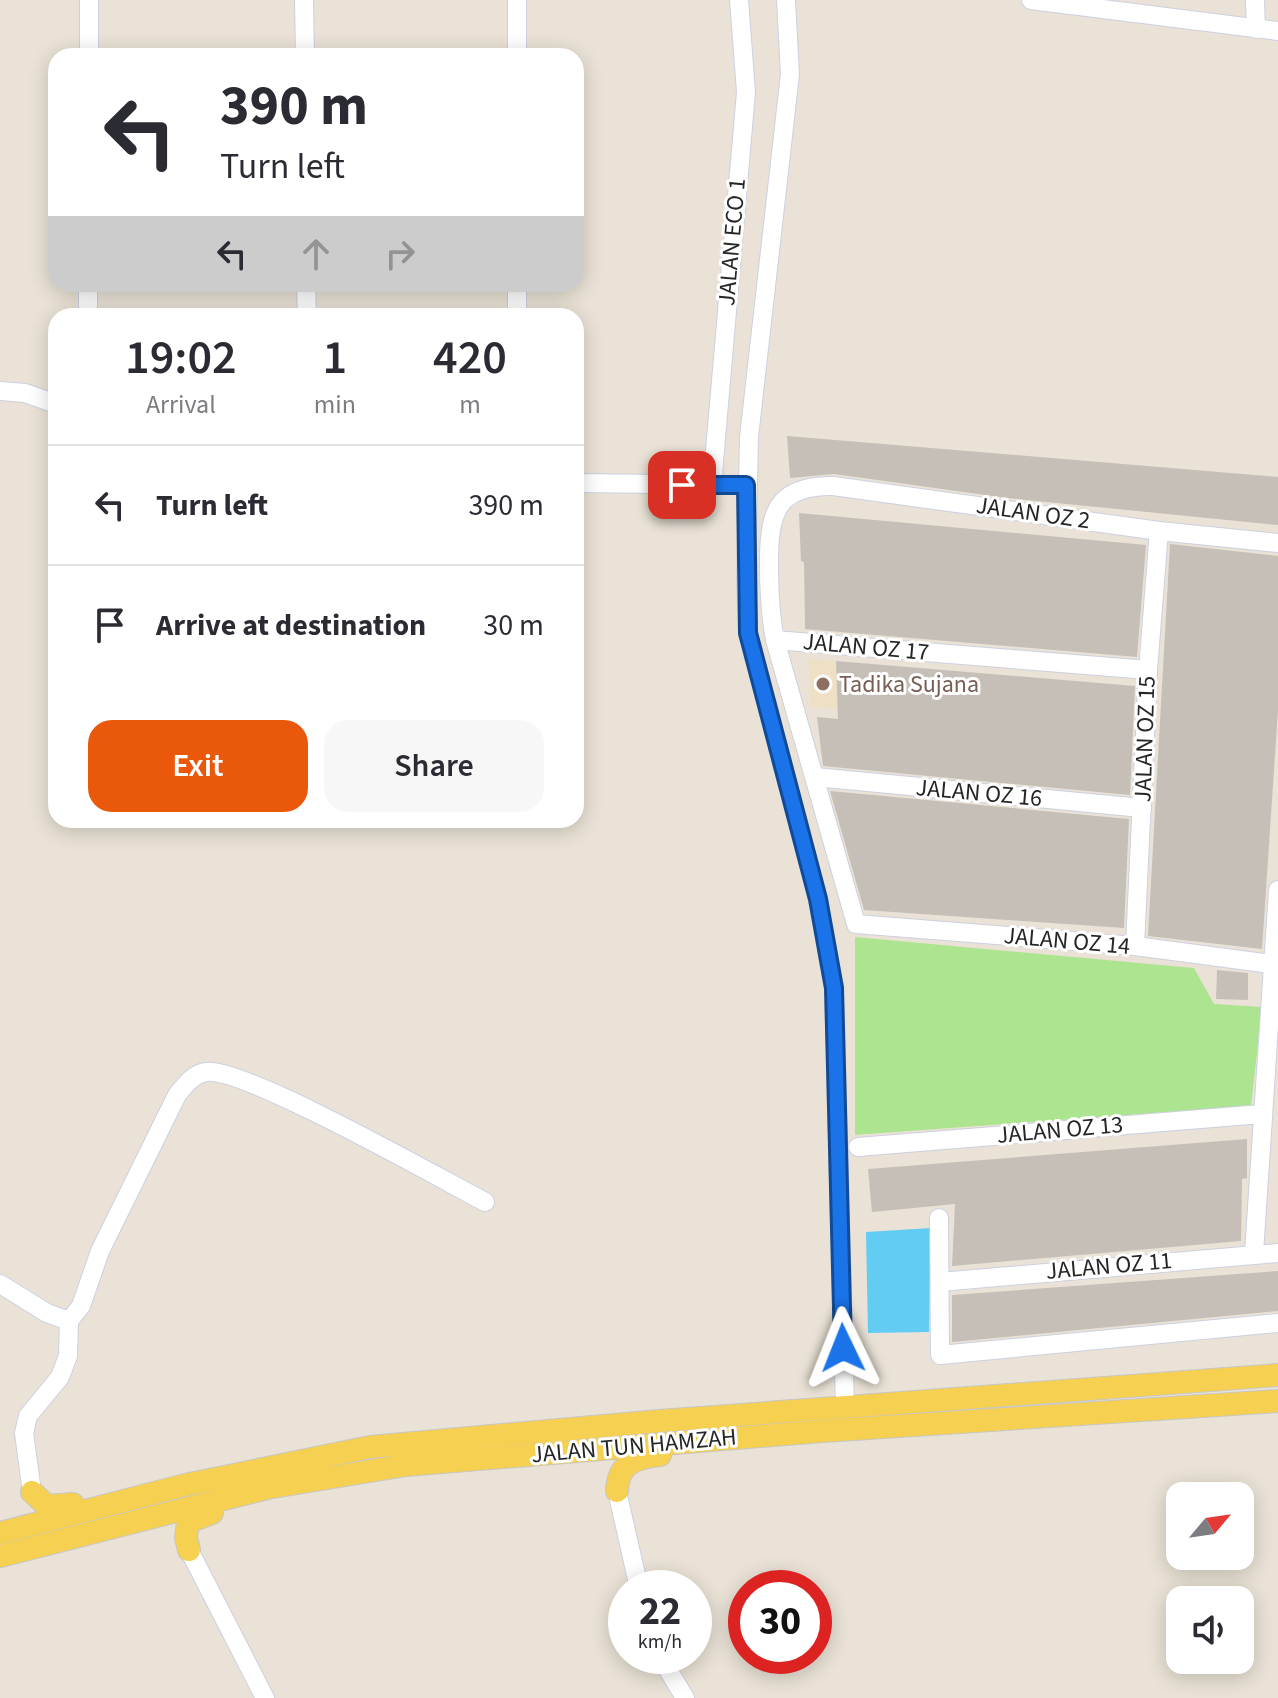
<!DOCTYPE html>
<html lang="en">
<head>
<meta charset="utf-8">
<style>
	:root { --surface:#fff; --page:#f7f7f7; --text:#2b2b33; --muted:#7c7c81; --line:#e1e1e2; --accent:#ea580c }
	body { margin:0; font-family:"Source Sans 3",sans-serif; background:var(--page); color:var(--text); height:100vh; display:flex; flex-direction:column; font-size:30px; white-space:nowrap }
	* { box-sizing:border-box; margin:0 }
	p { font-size:26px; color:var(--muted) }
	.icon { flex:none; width:44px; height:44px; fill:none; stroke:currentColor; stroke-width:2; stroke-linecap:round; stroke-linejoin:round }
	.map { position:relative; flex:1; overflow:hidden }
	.sheet { position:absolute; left:48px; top:308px; width:536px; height:520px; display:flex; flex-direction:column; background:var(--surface); border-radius:24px; box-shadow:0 4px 20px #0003 }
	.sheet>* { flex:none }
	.guide { position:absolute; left:48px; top:48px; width:536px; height:244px; border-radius:24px; box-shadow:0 4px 20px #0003; background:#fff; color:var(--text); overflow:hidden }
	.needle { width:52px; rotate:61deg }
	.fabs { position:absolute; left:1166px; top:1482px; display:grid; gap:16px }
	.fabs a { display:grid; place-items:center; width:88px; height:88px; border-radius:16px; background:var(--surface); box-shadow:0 4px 20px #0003; font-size:40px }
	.speed { position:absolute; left:608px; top:1570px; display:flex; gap:16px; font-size:40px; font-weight:700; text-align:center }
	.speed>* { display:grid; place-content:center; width:104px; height:104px; border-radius:50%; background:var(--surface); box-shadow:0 4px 20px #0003; line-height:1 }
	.speed small { font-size:20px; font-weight:400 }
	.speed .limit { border:12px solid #d22; background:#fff; color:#111 }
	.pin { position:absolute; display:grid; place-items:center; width:68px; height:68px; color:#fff; margin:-34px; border-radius:16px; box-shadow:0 4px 12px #0006 }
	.me { position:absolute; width:88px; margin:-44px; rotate:358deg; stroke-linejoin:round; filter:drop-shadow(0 0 6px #0008) }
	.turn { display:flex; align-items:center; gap:28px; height:168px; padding:0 40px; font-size:36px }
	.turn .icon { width:104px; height:104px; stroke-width:2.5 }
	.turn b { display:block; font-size:56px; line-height:68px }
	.lanes { display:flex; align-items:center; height:76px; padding:0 40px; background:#0003; justify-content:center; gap:40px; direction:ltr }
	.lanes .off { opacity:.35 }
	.eta { display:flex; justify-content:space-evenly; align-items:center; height:136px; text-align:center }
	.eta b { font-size:48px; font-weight:600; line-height:56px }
	.primary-button { display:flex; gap:16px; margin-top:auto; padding:16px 40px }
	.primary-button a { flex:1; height:92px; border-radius:24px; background:var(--accent); color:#fff; font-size:32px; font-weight:600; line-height:92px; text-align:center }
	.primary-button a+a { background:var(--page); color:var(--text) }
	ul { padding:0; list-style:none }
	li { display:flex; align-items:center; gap:24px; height:120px; padding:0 40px; border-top:2px solid var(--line) }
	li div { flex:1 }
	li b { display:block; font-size:30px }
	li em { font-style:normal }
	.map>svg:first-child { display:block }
	.education { fill:#eee0c4 }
	.green { fill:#ace48f }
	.water { fill:#63ccf3 }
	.building { fill:#c5bfb7 }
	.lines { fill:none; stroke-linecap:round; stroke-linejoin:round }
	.minor-casing { stroke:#ccd0e1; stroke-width:20 }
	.major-casing { stroke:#c7c7c7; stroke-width:24 }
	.minor { stroke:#fff; stroke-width:18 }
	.major { stroke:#f6d050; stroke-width:22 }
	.route-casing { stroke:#114b97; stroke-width:20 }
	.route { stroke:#1a73e8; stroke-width:14 }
	.education-dot { fill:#8d6e63; stroke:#fff; stroke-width:3 }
	.labels { text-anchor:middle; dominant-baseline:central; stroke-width:6; stroke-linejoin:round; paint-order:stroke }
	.street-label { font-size:24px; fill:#262626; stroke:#fff }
	.education-label { font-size:24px; fill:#785e54; stroke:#fff; text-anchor:start }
</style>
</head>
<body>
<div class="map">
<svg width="1278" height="1698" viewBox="0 0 1278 1698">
	<rect width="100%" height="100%" fill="#eae2d6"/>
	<polygon class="education" points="809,659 836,661 838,709 811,707"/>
	<polygon class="green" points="855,937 1194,968 1214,1004 1262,1007 1251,1106 855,1135"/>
	<polygon class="water" points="931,1228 929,1332 868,1333 866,1232"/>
	<g class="building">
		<polygon points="787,436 1278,477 1278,525 1007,498 834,474 790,478"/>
		<polygon points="799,513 1146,545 1137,657 805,629 804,562 801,561"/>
		<polygon points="1170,544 1278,556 1278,710 1262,949 1148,936"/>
		<polygon points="836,661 1135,686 1130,795 823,766 817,717 838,719"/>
		<polygon points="830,791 1129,819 1124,928 864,910"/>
		<polygon points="1217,970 1248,973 1248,1000 1216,999"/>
		<polygon points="1247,1139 1247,1178 1242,1179 1241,1241 952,1266 955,1204 872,1212 868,1169"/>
		<polygon points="1278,1271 1278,1311 952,1342 952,1295"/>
	</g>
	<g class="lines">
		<defs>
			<g id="minor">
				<polyline points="304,0 305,56"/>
				<polyline points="517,0 517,56"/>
				<polyline points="786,0 790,74 749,437 746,580 748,633 818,899 834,988 845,1408"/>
				<polyline points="1031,0 1278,31"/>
				<polyline points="1255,0 1256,29"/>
				<polyline points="89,56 89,0"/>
				<polyline points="306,284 307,316"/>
				<polyline points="517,284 517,316"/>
				<polyline points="88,316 88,284"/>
				<polyline points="0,391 25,393 56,404"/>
				<polyline points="576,483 746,485"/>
				<polyline points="712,485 746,92 739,0"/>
				<path d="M1278 543 1159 531 833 486C775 485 769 515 769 564 769 590 770 614 775 640L856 924 1135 946 1278 965"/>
				<polyline points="775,640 1148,670"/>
				<polyline points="815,777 1142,808"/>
				<polyline points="1135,946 1148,670 1159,531"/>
				<polyline points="858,1147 1262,1114"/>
				<polyline points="939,1218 940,1355 1278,1323"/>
				<polyline points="1254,1253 1278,890"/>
				<polyline points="940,1282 1278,1253"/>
				<polyline points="0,1284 47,1313 69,1321"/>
				<path d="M69 1321 81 1306 100 1251 177 1095C185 1085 193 1074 206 1072 242 1066 441 1179 485 1202"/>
				<polyline points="617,1491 639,1588"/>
				<polyline points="32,1492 24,1433 28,1416 60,1377 68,1356 69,1321"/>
				<polyline points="189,1550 265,1698"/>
				<polyline points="660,1656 685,1698"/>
			</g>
			<g id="major">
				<path d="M617 1491C618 1463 635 1458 660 1455"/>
				<polyline points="32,1492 47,1506 73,1504"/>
				<polyline points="0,1533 185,1485 370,1447 659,1421 1278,1375"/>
				<polyline points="189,1550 186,1538 188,1522 212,1513"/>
				<polyline points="0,1556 267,1488 406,1465 823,1431 1278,1401"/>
			</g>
		</defs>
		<use href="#minor" class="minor-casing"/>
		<use href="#major" class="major-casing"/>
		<use href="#minor" class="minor"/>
		<use href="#major" class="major"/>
	</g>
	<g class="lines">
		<defs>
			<polyline id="route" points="682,485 746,485 748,633 818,899 834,988 843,1348"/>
		</defs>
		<use href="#route" class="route-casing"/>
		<use href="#route" class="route"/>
	</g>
	<circle class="education-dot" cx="823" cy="684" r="8"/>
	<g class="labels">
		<g class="street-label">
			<text transform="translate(732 242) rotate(-85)">JALAN ECO 1</text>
			<text transform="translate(1033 513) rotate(8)">JALAN OZ 2</text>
			<text transform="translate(866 647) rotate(5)">JALAN OZ 17</text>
			<text transform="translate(1145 739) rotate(-88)">JALAN OZ 15</text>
			<text transform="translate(979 793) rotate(5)">JALAN OZ 16</text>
			<text transform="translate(1067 941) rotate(5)">JALAN OZ 14</text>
			<text transform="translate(1060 1130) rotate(-5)">JALAN OZ 13</text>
			<text transform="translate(1109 1266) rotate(-5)">JALAN OZ 11</text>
			<text transform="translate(634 1446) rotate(-5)">JALAN TUN HAMZAH</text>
		</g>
		<g class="education-label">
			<text x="839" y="684">Tadika Sujana</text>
		</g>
	</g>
</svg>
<div class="fabs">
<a><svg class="needle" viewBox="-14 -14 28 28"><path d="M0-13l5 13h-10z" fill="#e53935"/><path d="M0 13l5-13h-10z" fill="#7c7c81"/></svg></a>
<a><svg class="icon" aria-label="sound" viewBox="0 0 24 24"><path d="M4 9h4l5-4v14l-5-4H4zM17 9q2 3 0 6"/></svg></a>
</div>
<div class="speed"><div>22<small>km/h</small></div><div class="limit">30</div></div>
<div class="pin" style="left:682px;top:485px;background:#d93025"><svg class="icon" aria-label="arrive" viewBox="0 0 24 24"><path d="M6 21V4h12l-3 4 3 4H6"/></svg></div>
<svg class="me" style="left:843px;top:1348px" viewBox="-20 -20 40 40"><path d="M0-17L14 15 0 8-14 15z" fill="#1a73e8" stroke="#fff" stroke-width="4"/></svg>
<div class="guide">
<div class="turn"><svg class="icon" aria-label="left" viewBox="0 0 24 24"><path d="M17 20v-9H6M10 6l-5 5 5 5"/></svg><div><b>390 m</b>Turn left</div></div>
<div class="lanes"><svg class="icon" aria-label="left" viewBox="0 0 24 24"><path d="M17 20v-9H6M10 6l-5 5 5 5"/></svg><svg class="icon off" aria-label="ahead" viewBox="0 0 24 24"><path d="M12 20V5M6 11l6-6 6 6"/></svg><svg class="icon off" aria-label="right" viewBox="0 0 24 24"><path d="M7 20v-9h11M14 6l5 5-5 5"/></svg></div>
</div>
<section class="sheet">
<div class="eta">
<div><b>19:02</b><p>Arrival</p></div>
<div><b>1</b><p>min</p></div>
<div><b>420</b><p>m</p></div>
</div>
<ul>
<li><svg class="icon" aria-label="left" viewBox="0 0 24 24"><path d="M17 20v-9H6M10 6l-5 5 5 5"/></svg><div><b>Turn left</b></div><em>390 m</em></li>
<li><svg class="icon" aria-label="arrive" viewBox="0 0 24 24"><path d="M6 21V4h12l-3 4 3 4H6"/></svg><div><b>Arrive at destination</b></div><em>30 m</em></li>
</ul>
<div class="primary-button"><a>Exit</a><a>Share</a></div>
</section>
</div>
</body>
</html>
